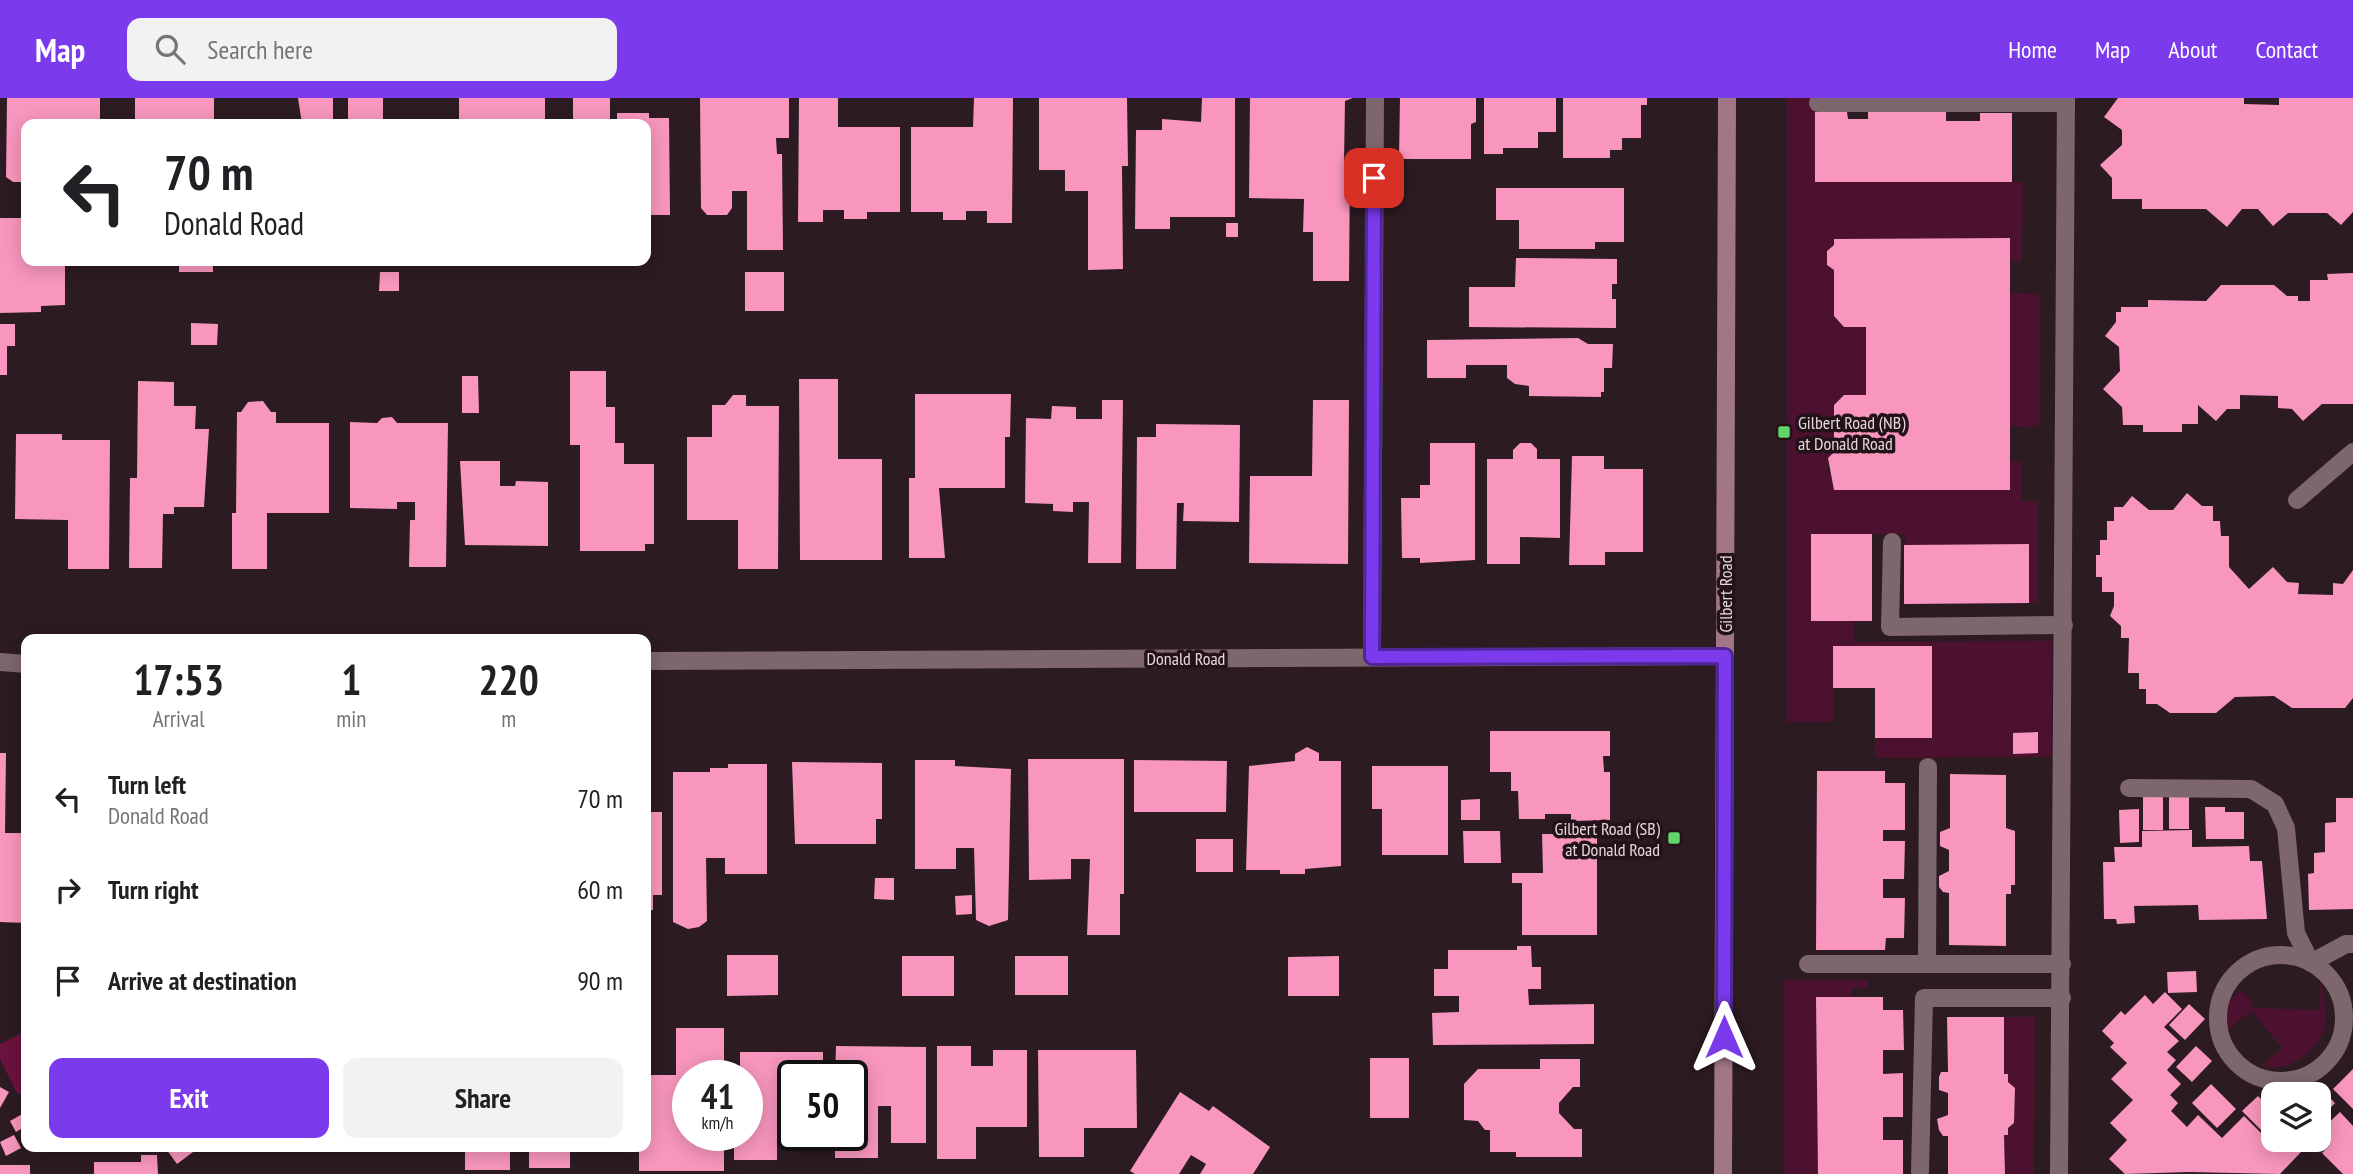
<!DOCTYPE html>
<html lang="en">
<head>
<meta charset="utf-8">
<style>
	:root { --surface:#fff; --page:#f2f2f2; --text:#202124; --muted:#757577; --accent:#7c3aed }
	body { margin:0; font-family:"PT Sans Narrow",sans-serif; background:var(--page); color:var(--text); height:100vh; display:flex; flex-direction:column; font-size:26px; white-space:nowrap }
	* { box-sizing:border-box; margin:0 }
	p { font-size:23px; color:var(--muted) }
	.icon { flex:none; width:38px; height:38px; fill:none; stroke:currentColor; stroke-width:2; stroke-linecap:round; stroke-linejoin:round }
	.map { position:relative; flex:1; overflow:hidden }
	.details { position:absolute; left:21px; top:536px; width:630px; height:518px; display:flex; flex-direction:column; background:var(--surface); border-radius:14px; box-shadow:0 4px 18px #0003 }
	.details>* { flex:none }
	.guide { position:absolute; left:21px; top:21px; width:630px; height:147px; border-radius:14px; box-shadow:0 4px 18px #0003; background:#fff; color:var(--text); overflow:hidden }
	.tools { position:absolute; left:2261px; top:984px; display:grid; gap:14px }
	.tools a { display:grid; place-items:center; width:70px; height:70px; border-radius:14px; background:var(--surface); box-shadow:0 4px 18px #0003; font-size:35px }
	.speed { position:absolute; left:672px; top:962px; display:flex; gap:14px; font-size:35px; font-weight:700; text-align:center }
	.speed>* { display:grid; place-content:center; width:91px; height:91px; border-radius:50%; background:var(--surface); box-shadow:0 4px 18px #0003; line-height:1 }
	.speed small { font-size:18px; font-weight:400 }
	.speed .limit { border:4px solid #111; border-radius:10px; background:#fff; color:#111 }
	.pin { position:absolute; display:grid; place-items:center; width:60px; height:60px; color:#fff; margin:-30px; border-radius:14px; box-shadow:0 4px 10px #0006 }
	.me { position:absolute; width:77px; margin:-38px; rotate:0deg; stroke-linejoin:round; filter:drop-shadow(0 0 5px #0008) }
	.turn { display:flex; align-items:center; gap:24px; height:147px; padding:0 28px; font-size:32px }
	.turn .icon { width:91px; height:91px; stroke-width:2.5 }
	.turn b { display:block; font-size:49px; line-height:60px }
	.eta { display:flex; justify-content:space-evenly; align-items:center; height:119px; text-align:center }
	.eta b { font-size:42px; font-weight:700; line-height:49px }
	.action { display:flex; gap:14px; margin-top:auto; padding:14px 28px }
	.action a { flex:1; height:80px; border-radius:14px; background:var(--accent); color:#fff; font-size:28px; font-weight:700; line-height:80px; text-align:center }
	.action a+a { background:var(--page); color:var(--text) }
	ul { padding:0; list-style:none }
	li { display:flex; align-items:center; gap:21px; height:91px; padding:0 28px }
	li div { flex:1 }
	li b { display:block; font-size:26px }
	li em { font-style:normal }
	header { display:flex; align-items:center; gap:42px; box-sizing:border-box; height:98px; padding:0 35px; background:var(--accent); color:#fff }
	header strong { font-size:33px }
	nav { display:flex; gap:38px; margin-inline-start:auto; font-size:24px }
	.search { width:490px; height:63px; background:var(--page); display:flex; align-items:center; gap:18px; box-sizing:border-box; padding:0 24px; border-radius:14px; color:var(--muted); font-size:26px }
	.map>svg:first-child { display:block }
	.green { fill:#4c112e }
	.water { fill:#6a133f }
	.building { fill:#f896be }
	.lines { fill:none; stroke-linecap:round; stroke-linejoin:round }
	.lane { stroke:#7d666e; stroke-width:18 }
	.street { stroke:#7d666e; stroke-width:18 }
	.secondary { stroke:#a17787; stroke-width:18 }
	.route-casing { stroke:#51269a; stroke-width:18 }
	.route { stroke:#7c3aed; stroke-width:12 }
	.poi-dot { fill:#62d469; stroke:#231218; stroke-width:2.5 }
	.labels { text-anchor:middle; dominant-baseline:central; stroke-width:7; stroke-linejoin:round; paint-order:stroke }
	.poi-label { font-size:18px; fill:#e5d8dd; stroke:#231218; text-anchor:start }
	.street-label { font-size:18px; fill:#e5d8dd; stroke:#231218 }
</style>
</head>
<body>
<header>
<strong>Map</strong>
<div class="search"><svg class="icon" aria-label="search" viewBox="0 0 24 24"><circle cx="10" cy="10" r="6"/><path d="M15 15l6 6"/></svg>Search here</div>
<nav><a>Home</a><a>Map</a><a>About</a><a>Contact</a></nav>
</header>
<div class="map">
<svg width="2353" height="1076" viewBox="0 0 2353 1076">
	<rect width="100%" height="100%" fill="#2d1b22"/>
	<g class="green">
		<polygon points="1787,0 1815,0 1816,84 2023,84 2022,163 2010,163 2010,140 1834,141 1827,167 1834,172 1834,218 1844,229 1866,229 1866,297 1844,297 1834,307 1834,354 1828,360 1828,373 1834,380 2010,392 2010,363 2022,363 2021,403 2038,403 2038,505 2029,505 2028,446 1904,447 1906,436 1812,436 1853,523 1853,544 2052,543 2051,659 1875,660 1875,640 1932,640 1931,548 1833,548 1833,624 1787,624"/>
		<polygon points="2010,195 2037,196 2040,202 2040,325 2034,329 2010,328"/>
		<path d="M2320 881C2323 898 2328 915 2324 932 2318 953 2284 977 2262 968L2282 950 2251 913 2229 931 2222 927 2225 909 2239 892 2252 902V910L2319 912Z"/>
		<polygon points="1784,882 1868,882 1868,890 1852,890 1852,899 1816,900 1818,1076 1784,1076"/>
		<polygon points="2004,919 2035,919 2034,1076 2005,1076 2004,1037 2014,1025 2015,991 2008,984 2008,976 2004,976"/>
	</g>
	<polygon class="water" points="22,935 26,944 26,998 17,995 0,961 0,946"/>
	<g class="building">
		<polygon points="7,0 100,0 100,26 26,26 26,84 13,84 6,79"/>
		<rect x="135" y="0" width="79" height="26"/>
		<polygon points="298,0 333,0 333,26 302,26"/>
		<rect x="348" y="0" width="35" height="26"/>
		<rect x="459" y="0" width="86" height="26"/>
		<rect x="573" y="0" width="37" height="26"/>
		<polygon points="700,0 789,0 789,40 776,40 777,56 782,56 783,152 747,152 747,93 732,93 732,110 727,117 707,117 701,110"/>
		<polygon points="799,0 838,0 838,29 900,29 900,114 867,114 867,121 844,121 844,112 823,112 823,124 798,124"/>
		<polygon points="974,0 1013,0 1012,125 987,125 987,113 966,113 966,122 943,122 943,114 911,114 911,29 973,29"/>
		<polygon points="1039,0 1127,0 1128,68 1122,68 1123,171 1088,172 1088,93 1065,93 1065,72 1039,72"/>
		<polygon points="1202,0 1235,0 1235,119 1170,119 1170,131 1135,131 1136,32 1162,32 1162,21 1201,24"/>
		<polygon points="1250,0 1353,0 1345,3 1344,63 1350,63 1349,183 1313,183 1313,134 1303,134 1304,101 1249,100"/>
		<polygon points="1400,0 1476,0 1476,24 1471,26 1471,61 1399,61"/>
		<polygon points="1484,0 1556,0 1556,34 1538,34 1538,50 1503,50 1503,56 1484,56"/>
		<polygon points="1563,0 1647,0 1647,7 1641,7 1641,40 1622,40 1622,52 1610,52 1610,60 1563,60"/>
		<polygon points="2118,0 2244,0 2244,6 2279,7 2279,0 2353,0 2353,114 2341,127 2327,115 2288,115 2273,128 2258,111 2242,111 2227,129 2206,111 2142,111 2142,101 2112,101 2112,80 2100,67 2122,47 2122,32 2104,19"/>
		<polygon points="1815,14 1847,14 1848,21 1868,21 1868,14 1946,14 1946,23 1980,23 1980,15 2012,15 2012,84 1815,84"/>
		<polygon points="617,15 649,15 649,20 669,20 670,117 646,117 646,26 617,26"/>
		<polygon points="288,21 288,26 242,26 242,22"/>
		<polygon points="1496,90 1624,90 1624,144 1595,144 1595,151 1519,151 1519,122 1496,122"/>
		<polygon points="0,120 26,120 26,163 65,163 65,207 41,208 41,214 0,215"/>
		<rect x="1226" y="125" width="12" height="14"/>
		<polygon points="2010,140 2010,392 1834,392 1828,360 1834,354 1834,307 1844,297 1866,297 1866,229 1844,229 1834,218 1834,172 1827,167 1827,153 1834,147 1834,141"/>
		<polygon points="1516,160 1617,161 1617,186 1612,186 1612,201 1616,201 1616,230 1469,229 1469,189 1515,189"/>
		<rect x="179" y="163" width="34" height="11"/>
		<rect x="458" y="163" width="40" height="5"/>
		<polygon points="380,174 399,174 399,193 379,193"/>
		<rect x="745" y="174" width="39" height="39"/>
		<polygon points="2353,175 2353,306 2322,306 2303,323 2292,311 2278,310 2278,298 2240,297 2240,311 2227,311 2216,323 2198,307 2198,326 2182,326 2182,334 2143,334 2143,327 2123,327 2122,309 2103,291 2120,273 2119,249 2105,238 2116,224 2116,214 2121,214 2121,209 2148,209 2148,202 2206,203 2221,187 2274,187 2287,198 2298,198 2298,203 2310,203 2310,182 2328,182 2327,176"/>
		<polygon points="191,225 218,226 217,247 191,247"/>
		<polygon points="0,226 15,226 15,248 7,248 7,277 0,277"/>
		<polygon points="1578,240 1588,246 1613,246 1612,270 1604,270 1604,294 1601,294 1601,299 1529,298 1529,288 1515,286 1507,280 1507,267 1466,267 1466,280 1427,280 1427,242"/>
		<polygon points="570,273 606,273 606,309 615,309 615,345 624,345 624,366 654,366 654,446 645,446 645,453 580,453 580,347 570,347"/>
		<polygon points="462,278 478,278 479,315 462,315"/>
		<polygon points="799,281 838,281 838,361 882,361 882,462 800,462"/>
		<polygon points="138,283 174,284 174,308 196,308 195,331 209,331 204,409 174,409 174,416 163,416 162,470 129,470 130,380 137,380"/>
		<polygon points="915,296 1011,296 1010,339 1005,339 1005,390 939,390 945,460 909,460 909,380 915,380"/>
		<polygon points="733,297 746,297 746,308 779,308 778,471 738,471 738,422 687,422 687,339 712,339 712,307 725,307"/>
		<polygon points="1102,302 1123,302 1121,465 1088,465 1089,404 1073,404 1073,414 1053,413 1053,406 1025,405 1026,320 1051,321 1052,308 1076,309 1076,321 1102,321"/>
		<polygon points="1313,302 1349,302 1348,466 1249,465 1250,378 1312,378"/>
		<polygon points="263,303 271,314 276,314 276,325 329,325 329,415 267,415 267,471 232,471 232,415 236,415 237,314 241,314 248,304"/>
		<polygon points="392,319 397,325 448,325 446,469 409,469 410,422 415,422 415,404 397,404 397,411 350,410 350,324 377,325 382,320"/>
		<polygon points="1156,326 1240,327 1239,424 1183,423 1184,405 1177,405 1176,471 1136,471 1137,339 1156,339"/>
		<polygon points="16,336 62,336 62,342 110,342 109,471 68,471 68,422 15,421"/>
		<polygon points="1430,345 1475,345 1475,462 1420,465 1420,460 1402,460 1401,400 1420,400 1420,387 1430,387"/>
		<polygon points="1520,345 1531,345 1537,351 1537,361 1560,361 1560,440 1520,439 1520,466 1487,466 1487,361 1513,361 1513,352"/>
		<polygon points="1572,358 1604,358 1604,371 1643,371 1643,454 1605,454 1605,467 1569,467"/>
		<polygon points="460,363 500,363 500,388 515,388 516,383 548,384 548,448 465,447"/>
		<polygon points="2187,395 2202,408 2213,408 2213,423 2220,423 2221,438 2229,438 2229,469 2249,491 2273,469 2287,484 2299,485 2298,496 2333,497 2333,485 2343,486 2353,472 2353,600 2345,610 2292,610 2274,598 2235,599 2216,615 2170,615 2157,606 2146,606 2146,591 2139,591 2139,575 2128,575 2129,540 2121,540 2121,528 2110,518 2114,508 2114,494 2102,494 2102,479 2096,479 2096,457 2100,457 2100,442 2107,442 2107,423 2114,423 2114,409 2123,409 2132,398 2149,412 2173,412"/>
		<rect x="1811" y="436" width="61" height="87"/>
		<polygon points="2029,446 2029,505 1904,506 1904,447"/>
		<polygon points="1833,548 1932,548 1932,640 1875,640 1875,590 1833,590"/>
		<polygon points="1490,633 1610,633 1610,658 1603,658 1604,674 1610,674 1610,722 1571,723 1571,716 1545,716 1545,721 1519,721 1518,693 1511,693 1511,674 1490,674"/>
		<polygon points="2038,634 2038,655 2013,656 2013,635"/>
		<polygon points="1307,649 1319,655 1319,663 1341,663 1341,768 1305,771 1305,776 1280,776 1280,772 1246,772 1249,668 1295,663 1295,656"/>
		<polygon points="0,655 6,655 5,735 26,735 26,825 0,824"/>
		<polygon points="1028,661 1124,661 1124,796 1120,796 1120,837 1087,837 1090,761 1071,761 1071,781 1029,782"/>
		<polygon points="915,662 955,662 955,668 1011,671 1008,822 989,828 976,822 974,750 956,750 956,771 915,771"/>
		<polygon points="1134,662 1227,663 1226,714 1134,714"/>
		<polygon points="792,664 882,665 882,721 876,721 876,746 795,746"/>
		<polygon points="728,666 767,666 767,776 725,776 725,760 706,760 707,823 699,829 688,831 673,824 673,674 710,674 710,670 728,670"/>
		<polygon points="1372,668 1448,668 1448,757 1382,757 1382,711 1372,711"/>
		<polygon points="1817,673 1885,673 1885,685 1905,685 1905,732 1883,732 1883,743 1905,743 1904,781 1883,781 1883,800 1905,800 1904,840 1886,840 1885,852 1816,852"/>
		<polygon points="1950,676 2006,677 2006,730 2015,733 2015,787 2011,787 2011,796 2006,796 2006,848 1949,847 1949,795 1943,794 1939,789 1939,778 1949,773 1949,752 1940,748 1940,734 1950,730"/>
		<rect x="2169" y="698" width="20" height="33"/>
		<rect x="2143" y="699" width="20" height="33"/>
		<polygon points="2336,700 2353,700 2353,811 2309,812 2308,776 2314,775 2314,755 2325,754 2325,725 2336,724"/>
		<polygon points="1480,701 1480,722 1461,722 1461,702"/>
		<polygon points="2205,709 2225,709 2225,714 2244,714 2244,741 2206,741"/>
		<polygon points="2139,711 2139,744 2120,745 2119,712"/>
		<polygon points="646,714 662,714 662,797 653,797 653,812 646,812"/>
		<polygon points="2192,732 2192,749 2249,748 2250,763 2262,763 2267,821 2199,822 2198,807 2134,808 2135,825 2117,826 2116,821 2104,821 2103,764 2115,764 2114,749 2142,749 2142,733"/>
		<polygon points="1463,733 1500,733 1501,765 1464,765"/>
		<polygon points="1542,736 1597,736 1597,837 1522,837 1522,785 1512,785 1512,775 1543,775"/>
		<rect x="1196" y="741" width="37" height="33"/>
		<polygon points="875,780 894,780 894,802 874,801"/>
		<polygon points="972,797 972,816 956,817 955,798"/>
		<polygon points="1517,848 1531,848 1532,869 1541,869 1541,891 1528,891 1529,907 1594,906 1594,946 1433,947 1432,915 1459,914 1459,898 1434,898 1434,871 1448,871 1448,852 1517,852"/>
		<polygon points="727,857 778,857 778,897 727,898"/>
		<rect x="902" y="858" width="52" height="40"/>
		<rect x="1015" y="858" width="53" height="39"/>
		<polygon points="1339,858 1339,898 1288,898 1288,859"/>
		<polygon points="2196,873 2197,894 2168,895 2167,874"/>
		<polygon points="2165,894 2182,911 2164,929 2179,943 2167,954 2176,962 2167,972 2181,986 2170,997 2178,1005 2171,1013 2187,1029 2198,1017 2222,1040 2244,1018 2262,1036 2273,1025 2273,1041 2304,1041 2296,1050 2301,1054 2280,1076 2189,1074 2125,1076 2109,1061 2127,1042 2110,1025 2133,1002 2111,981 2127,965 2110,949 2114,945 2102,933 2121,913 2125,917 2145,897 2153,906"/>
		<polygon points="1816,899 1883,899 1883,912 1903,912 1904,952 1883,952 1883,976 1903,975 1903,1019 1883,1019 1883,1042 1903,1042 1903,1076 1818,1076"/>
		<polygon points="2189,906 2205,921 2185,942 2169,927"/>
		<polygon points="1947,919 2004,919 2004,976 2008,976 2008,984 2015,990 2014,1025 2008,1030 2008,1037 2004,1037 2005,1076 1948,1076 1948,1038 1943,1038 1939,1032 1937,1021 1948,1017 1948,995 1939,992 1939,979 1941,974 1948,974"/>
		<polygon points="676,930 724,930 724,978 688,978 688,1038 724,1038 724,1073 639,1073 639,1048 646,1048 646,977 676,977"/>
		<polygon points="836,948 926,949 926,1045 891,1045 891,1008 878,1008 878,1060 835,1060 835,1038 852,1038 852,978 835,978"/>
		<polygon points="937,948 971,948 971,968 993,968 993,952 1027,952 1027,1029 976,1029 976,1061 937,1061"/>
		<polygon points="2196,948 2212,963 2192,984 2176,969"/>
		<polygon points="1038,952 1136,952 1137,1030 1084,1030 1084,1059 1039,1059"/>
		<polygon points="740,954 823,954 823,978 793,978 793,1040 777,1040 777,1062 734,1062 734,1038 747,1038 747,978 740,978"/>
		<rect x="1370" y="960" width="39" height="60"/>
		<polygon points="1540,961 1580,961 1580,989 1573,989 1559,1005 1559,1015 1574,1031 1582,1031 1582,1059 1516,1059 1516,1054 1490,1054 1490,1032 1485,1032 1478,1023 1464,1022 1464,986 1478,971 1540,971"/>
		<polygon points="2353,971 2353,1011 2333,991"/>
		<polygon points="2211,986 2236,1011 2217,1030 2192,1005"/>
		<polygon points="0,989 9,994 0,1010"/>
		<polygon points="2320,990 2335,1005 2325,1016 2319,1010 2319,996 2314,996"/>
		<polygon points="1180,994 1209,1013 1213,1008 1270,1049 1253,1076 1200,1076 1206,1066 1191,1057 1179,1076 1135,1076 1130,1073"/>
		<polygon points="2258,998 2273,1013 2273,1023 2263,1034 2242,1013"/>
		<polygon points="26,1014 26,1028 16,1034 10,1023"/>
		<polygon points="2340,1014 2353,1028 2353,1076 2343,1076 2322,1055 2329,1048 2319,1034"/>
		<polygon points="14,1037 21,1050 6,1058 0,1044"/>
		<polygon points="164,1048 201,1048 177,1066"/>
		<rect x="465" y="1048" width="45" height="24"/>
		<rect x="529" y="1048" width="41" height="22"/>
		<polygon points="141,1057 157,1057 158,1076 94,1076 94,1064 141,1064"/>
		<rect x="0" y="1067" width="30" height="9"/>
	</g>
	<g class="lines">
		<g class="lane">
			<polyline points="1818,5 2066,5"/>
			<polyline points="2297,402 2353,354"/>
			<polyline points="1892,444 1890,529 2064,527"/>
			<polyline points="1372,559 1375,0"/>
			<polyline points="2129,690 2251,691 2275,706 2286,730 2296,835 2311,865 2346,846 2353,846"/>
			<circle cx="2281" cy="920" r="63"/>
			<polyline points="1808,866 2062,866"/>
			<polyline points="1927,866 1928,669"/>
			<polyline points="1920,1074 1924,900 2062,900"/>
			<polyline points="2059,1076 2066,0"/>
		</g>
		<g class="street">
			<polyline points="646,563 1725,558"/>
			<polyline points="0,564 26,566"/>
		</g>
		<polyline class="secondary" points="1723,1076 1727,0"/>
	</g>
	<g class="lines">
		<defs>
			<polyline id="route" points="1374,80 1372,559 1725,558 1724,939"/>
		</defs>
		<use href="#route" class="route-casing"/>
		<use href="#route" class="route"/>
	</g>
	<g class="poi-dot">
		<rect x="1777" y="327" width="14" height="14" rx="3.5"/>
		<rect x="1667" y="733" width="14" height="14" rx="3.5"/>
	</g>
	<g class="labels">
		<g class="poi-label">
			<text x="1798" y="324">Gilbert Road (NB)<tspan x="1798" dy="21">at Donald Road</tspan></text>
			<text x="1660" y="730" text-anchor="end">Gilbert Road (SB)<tspan x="1660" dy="21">at Donald Road</tspan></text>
		</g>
		<g class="street-label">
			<text transform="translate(1725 496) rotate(-90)">Gilbert Road</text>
			<text x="1186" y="560">Donald Road</text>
		</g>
	</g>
</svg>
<div class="tools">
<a><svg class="icon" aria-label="layers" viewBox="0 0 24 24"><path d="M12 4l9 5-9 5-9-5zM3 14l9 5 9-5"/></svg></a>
</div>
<div class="speed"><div>41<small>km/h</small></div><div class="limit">50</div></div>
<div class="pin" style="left:1374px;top:80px;background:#d93025"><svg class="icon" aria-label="arrive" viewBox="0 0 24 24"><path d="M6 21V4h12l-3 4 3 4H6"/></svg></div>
<svg class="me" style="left:1724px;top:939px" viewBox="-20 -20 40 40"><path d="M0-17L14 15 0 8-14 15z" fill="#7c3aed" stroke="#fff" stroke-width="4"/></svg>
<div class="guide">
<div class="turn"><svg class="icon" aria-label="left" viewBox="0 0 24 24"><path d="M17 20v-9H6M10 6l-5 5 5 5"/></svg><div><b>70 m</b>Donald Road</div></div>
</div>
<section class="details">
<div class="eta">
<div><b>17:53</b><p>Arrival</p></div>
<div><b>1</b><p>min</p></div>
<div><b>220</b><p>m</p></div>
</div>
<ul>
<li><svg class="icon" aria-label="left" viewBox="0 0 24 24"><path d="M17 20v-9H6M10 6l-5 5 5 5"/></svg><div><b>Turn left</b><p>Donald Road</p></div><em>70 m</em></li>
<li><svg class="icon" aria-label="right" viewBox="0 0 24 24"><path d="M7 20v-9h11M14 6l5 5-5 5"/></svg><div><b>Turn right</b></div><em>60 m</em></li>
<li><svg class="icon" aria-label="arrive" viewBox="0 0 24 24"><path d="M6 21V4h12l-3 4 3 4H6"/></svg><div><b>Arrive at destination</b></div><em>90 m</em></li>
</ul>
<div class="action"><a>Exit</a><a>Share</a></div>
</section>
</div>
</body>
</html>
